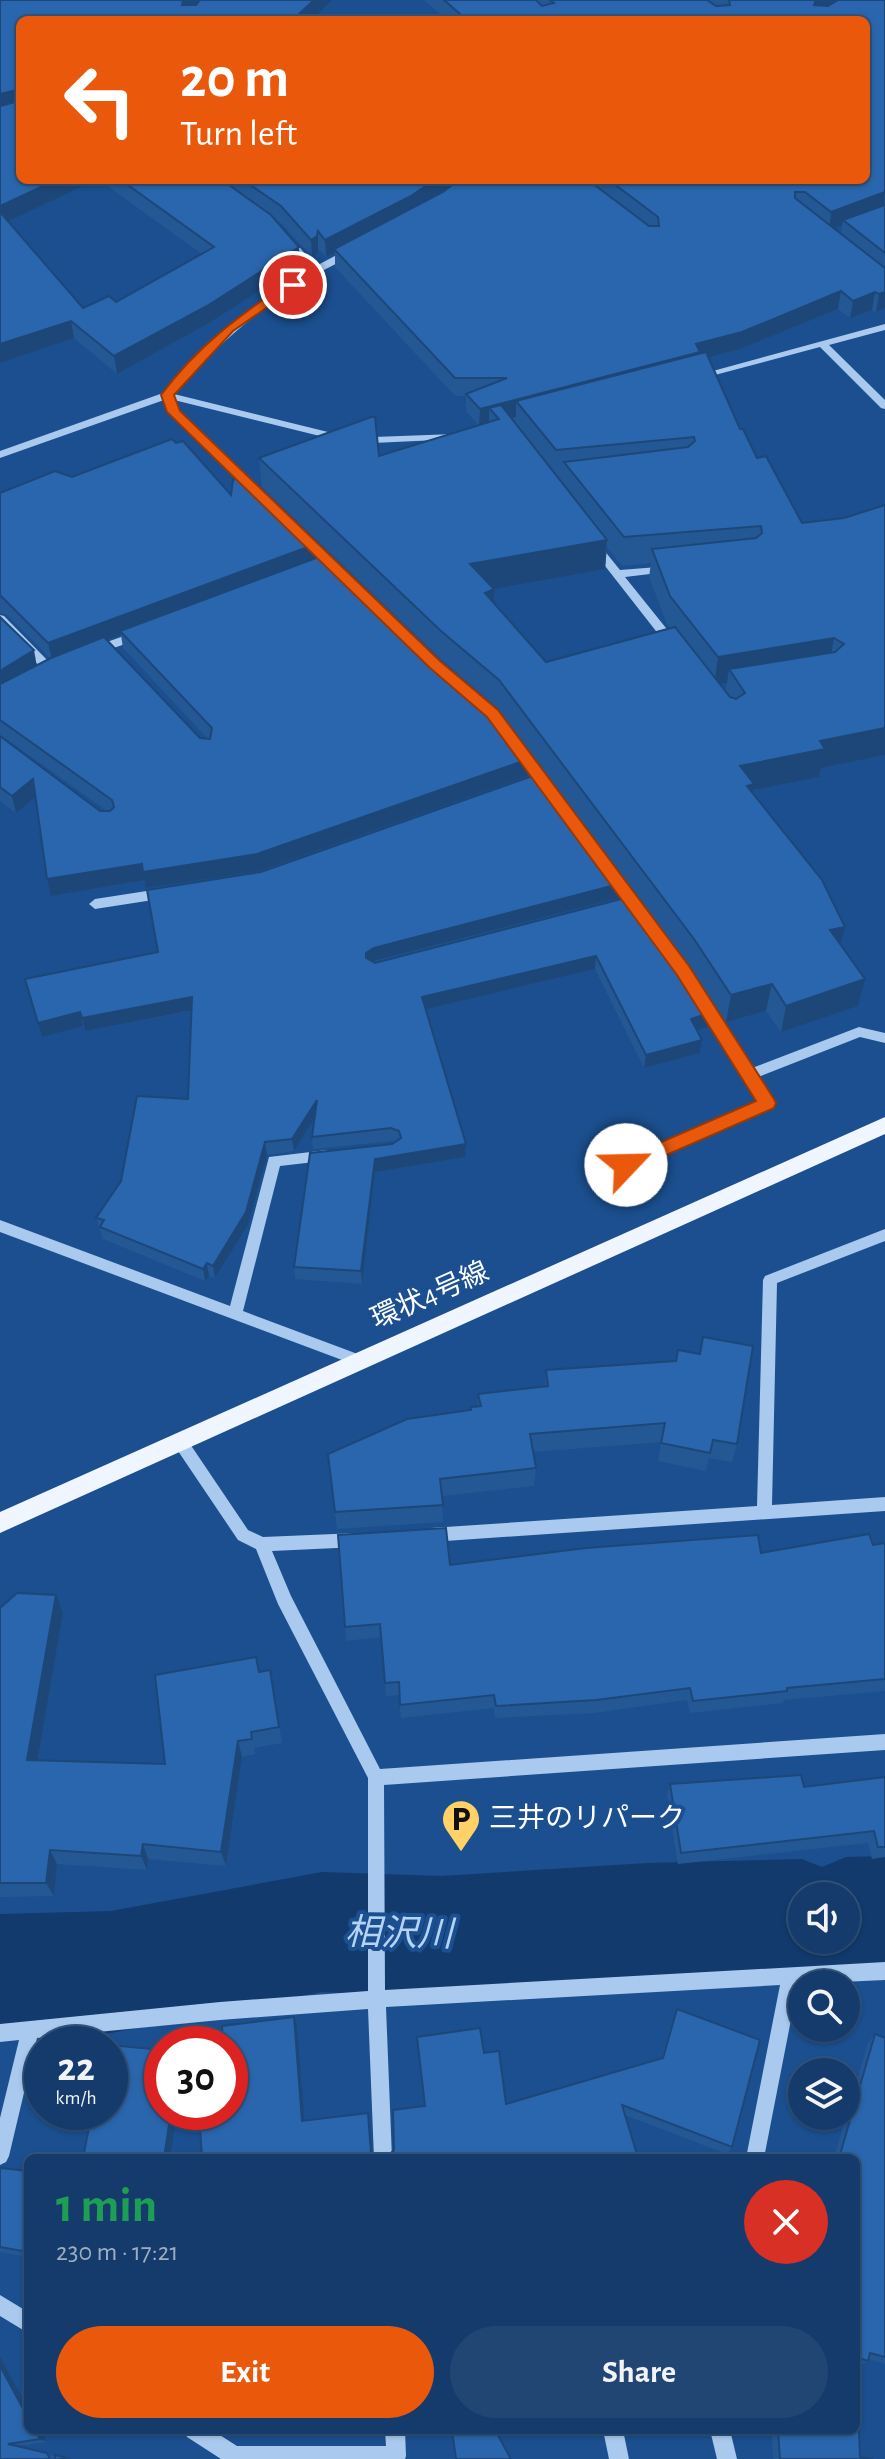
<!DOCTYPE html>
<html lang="en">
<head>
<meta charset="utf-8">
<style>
	:root { --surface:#143b6b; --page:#214673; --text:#f1f3f6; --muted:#9dadc1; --line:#33557e; --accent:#ea580c }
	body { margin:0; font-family:"Alegreya Sans","Noto Sans JP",sans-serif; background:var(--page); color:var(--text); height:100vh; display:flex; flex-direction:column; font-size:30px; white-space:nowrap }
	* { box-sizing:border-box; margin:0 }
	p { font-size:26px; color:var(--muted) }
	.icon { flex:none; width:44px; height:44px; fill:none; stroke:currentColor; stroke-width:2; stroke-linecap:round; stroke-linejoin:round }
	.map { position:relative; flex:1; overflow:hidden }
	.details { position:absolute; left:24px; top:2154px; width:836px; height:280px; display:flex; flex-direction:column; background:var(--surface); border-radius:12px; box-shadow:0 2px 6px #0004,0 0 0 2px var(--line) }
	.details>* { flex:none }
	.guide { position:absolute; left:16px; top:16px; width:854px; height:168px; border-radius:12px; box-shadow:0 2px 6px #0004,0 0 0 2px var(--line); background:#ea580c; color:#fff; overflow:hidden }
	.tools { position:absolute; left:788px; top:1882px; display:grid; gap:16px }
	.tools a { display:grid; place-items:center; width:72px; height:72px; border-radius:50%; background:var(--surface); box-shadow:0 2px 6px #0004,0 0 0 2px var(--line); font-size:40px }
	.speed { position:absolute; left:24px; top:2026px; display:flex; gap:16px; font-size:40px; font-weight:700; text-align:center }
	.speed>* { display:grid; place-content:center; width:104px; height:104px; border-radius:50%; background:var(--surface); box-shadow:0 2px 6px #0004,0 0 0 2px var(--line); line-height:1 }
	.speed small { font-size:20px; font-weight:400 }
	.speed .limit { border:12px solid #d22; background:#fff; color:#111 }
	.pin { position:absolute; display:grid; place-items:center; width:68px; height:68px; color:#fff; margin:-34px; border:4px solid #fff; border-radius:50%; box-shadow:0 2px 8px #0007 }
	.me { position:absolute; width:88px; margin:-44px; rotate:66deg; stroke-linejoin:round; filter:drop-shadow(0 0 6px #0008) }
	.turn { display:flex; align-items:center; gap:28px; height:168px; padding:0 32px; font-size:36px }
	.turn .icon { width:104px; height:104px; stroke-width:2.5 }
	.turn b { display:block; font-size:56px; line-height:68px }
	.round { display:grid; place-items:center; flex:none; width:84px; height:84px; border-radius:42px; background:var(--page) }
	.overview { display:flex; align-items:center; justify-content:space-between; height:136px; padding:0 32px }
	h1 { font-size:48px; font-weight:600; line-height:60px; color:#1e9e55 }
	.primary-button { display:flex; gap:16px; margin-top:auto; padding:16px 32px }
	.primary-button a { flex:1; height:92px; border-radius:48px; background:var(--accent); color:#fff; font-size:32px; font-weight:600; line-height:92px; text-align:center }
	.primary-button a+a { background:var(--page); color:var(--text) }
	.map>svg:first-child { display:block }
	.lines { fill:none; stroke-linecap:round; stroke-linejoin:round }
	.river { fill:#123a6d; fill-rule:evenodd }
	.minor { fill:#a9c9ee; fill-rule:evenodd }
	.major { fill:#f0f6ff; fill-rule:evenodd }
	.wall { fill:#245895; fill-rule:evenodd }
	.shaded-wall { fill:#1d4779 }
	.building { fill:#2a66ad; stroke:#1d4779; stroke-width:2 }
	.route { fill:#ea580c; stroke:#983908; stroke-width:2 }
	.labels { text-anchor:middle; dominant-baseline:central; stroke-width:8; stroke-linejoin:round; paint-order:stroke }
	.street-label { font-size:28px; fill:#fff; stroke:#1b4f8f }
	.poi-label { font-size:28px; fill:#fff; stroke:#1b4f8f; text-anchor:start }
	.near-water-label { font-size:36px; font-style:italic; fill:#b5d3f5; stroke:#1b4f8f }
</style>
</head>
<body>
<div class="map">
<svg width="885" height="2459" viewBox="0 0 885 2459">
	<rect width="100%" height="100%" fill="#1b4f8f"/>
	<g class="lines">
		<path class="river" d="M885 1856V1976L846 1977 826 1969 802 1979 647 1983 441 1998 322 1992 111 2033 0 2036V1914L111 1911 322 1872 441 1876 647 1863 802 1859 822 1867 846 1857ZM802 1896H846V1940H802Z"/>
		<g class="minor">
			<path d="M286 239H292L316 266 348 249 356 251C338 265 315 273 296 286 250 316 210 352 174 394L332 433 373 437 455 434 460 437 459 439 373 443 332 439 174 400 178 411 256 486 257 488 252 491 248 490 169 414 164 400 0 458V451L163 393 183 370 225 329 271 294 309 270 286 243Z"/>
			<polygon points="885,324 885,330 829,345 885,400 885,409 881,408 820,347 696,380 691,377"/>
			<polygon points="595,543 599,544 620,570 671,566 672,568 667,572 625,577 678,643 678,649 670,649 591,548 591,544"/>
			<polygon points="0,615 4,616 53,666 53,672 45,672 0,626"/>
			<polygon points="138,631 142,632 142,638 94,655 88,651 90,648"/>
			<polygon points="518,744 522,745 552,787 554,790 552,793 544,793 514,751 512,748"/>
			<polygon points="608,866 612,867 688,968 752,1068 859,1027 885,1033 885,1043 860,1037 758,1077 774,1103 772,1107 631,1169 621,1169 619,1165 621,1161 759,1101 678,974 604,873 602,870"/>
			<polygon points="166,888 172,893 166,898 95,909 89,904 95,899"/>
			<polygon points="327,1150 332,1152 334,1156 332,1160 280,1166 243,1311 363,1356 365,1360 363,1364 358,1366 0,1232 0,1220 230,1306 269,1157"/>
			<polygon points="885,1229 885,1241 777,1283 772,1505 885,1497 885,1511 431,1542 426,1540 423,1535 426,1530 431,1528 757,1506 763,1280 765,1276"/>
			<polygon points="181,1436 186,1438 248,1530 263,1537 358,1533 363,1535 366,1540 363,1545 358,1547 272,1551 291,1596 380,1769 885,1734 885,1750 384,1785 385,1990 885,1962 885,1980 798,1984 764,2158 746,2158 780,1985 386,2007 392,2158 374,2158 368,2009 220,2020 37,2038 9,2156 6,2162 0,2165 0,2118 19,2040 0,2042 0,2024 220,2002 368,1991 368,1778 278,1604 256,1549 238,1540 176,1448 174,1443 176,1438"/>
			<polygon points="0,2295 28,2312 28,2333 0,2316"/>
			<polygon points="184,2430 212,2430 237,2446 386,2446 385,2430 405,2430 406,2456 405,2459 221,2459 187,2437"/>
			<polygon points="603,2430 623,2430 629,2459 609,2459"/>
			<polygon points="710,2430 730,2430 737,2459 717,2459"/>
		</g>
		<polygon class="major" points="885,1117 885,1134 0,1533 0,1512"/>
	</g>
	<g class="wall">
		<path d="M0 0H332L312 20H20L79 188 8 221 83 308 116 302 202 254 99 180H866V20H447L424 0H885V308L876 312 872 310 850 318 838 309 740 349 708 358 740 429 757 458 802 523 844 518 885 505V755L821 768 819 777 753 790 752 793 841 945 858 1006 781 1032 766 1011 726 1022 690 966 498 708 441 659 262 487 259 458 379 456 478 425 466 411V396H455L335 267V253L326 257 319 249 318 253 312 257 282 224 273 218 300 265 209 323 117 374 74 338 0 363ZM842 225 841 234 833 228ZM607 547 622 566 651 563 649 577 667 624 670 628 546 662 494 603 493 588 605 569ZM727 683 725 691 720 684Z"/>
		<path d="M72 477 231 495 316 544 317 558 529 759 528 776 259 871 146 888 145 880 51 896 47 879 36 797 16 813 0 801V736L100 811H107L2 736H0V617L37 665 50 658 6 614 0 613V493ZM121 635 123 648 208 739 200 738 107 640Z"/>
		<polygon points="629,897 710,1013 708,1027 697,1030 702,1040 700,1053 644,1068 595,969 425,1009 466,1144 465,1157 375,1172 362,1284 295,1279 294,1267 395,1142 392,1141 313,1149 312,1137 314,1118 294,1151 267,1155 248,1225 215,1278 209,1276 205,1281 103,1239 96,1218 188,1099 192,1011 85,1031 83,1026 42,1037 29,993 618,898 373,962 375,963"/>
		<polygon points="546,1370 737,1444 732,1462 709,1458 706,1471 658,1461 661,1442 533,1452 536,1468 534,1486 442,1496 443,1522 337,1529 328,1454 471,1411 478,1407 478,1394 545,1387"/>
		<polygon points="338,1535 450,1565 761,1553 885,1543 885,1691 784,1700 782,1703 690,1713 687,1700 594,1713 495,1718 494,1708 401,1718 399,1695 386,1696 381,1637 346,1641"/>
		<polygon points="0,1608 63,1613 38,1760 165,1764 259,1672 270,1670 282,1743 254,1748 255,1754 242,1757 226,1866 148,1859 147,1870 57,1864 54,1896 0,1897"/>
		<polygon points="885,1777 885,1857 872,1859 868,1843 678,1864 667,1796 670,1784 804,1787"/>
		<polygon points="677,2009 732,2147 727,2154 625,2115 638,2158 202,2158 294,2017 297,2026 304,2121 368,2113 371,2153 391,2153 424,2106 417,2037 484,2053 506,2104 661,2059"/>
		<polygon points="875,2034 885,2038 885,2364 869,2359 868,2361 861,2365 856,2364 860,2457 873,2459 773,2459 772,2430 856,2430 856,2158 834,2158 868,2043"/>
		<polygon points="0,2168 28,2171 28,2257 0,2252"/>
		<polygon points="2,2360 28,2408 28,2430 40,2430 47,2442 18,2446 54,2456 55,2458 0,2459"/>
	</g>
	<g class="shaded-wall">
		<polygon points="183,0 201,0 184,18 182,1"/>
		<polygon points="314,0 332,0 312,20 300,20 299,14"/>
		<polygon points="816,0 842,0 812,17"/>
		<polygon points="16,90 19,107 0,112 0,94"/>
		<polygon points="56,180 90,180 79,188 0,225 0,206"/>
		<polygon points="434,180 460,180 411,213 334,249 335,253 326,257 325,240"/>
		<polygon points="885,192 884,209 843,220 842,225 829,230 831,212"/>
		<polygon points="318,231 318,253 312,257 311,240"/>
		<polygon points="299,247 300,265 209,323 117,374 114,356"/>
		<polygon points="841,291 838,309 740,349 699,360 516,401 516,417 499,421 499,419 489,408 489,424 479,426 480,409 696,344"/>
		<polygon points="875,292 872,310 850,318 853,301"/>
		<polygon points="885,292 885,308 876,312 879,294"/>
		<polygon points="71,321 74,338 0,363 0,344"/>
		<polygon points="607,540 605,569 470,593 470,564"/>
		<polygon points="316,544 318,562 120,631 121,635 52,660 48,643"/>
		<polygon points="494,589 493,618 485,593"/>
		<polygon points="834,638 829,666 729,669 727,683 714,685 718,657"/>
		<polygon points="34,650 37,667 0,690 0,671"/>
		<polygon points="885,728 885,755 821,768 819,777 753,790 749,811 740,766 820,741"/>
		<polygon points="529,759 528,776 259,871 146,888 143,872"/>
		<polygon points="33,779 37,796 16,813 12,796"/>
		<polygon points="142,864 145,880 51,896 47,879"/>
		<polygon points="619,884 618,898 374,961 367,967 366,953 374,948"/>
		<polygon points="845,927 838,954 830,930"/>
		<polygon points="596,956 595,969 422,1010 422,997"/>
		<polygon points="865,979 858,1006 781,1032 786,1006"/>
		<polygon points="772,984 766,1011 726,1022 731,995"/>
		<polygon points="192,997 194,1010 85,1031 82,1018"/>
		<polygon points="80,1012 83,1026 42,1037 38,1023"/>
		<polygon points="710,1013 708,1027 689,1032 691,1019"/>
		<polygon points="702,1040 700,1053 644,1068 646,1055"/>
		<polygon points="317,1100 318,1112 294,1151 292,1139"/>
		<polygon points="265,1142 267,1155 248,1225 215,1278 213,1266"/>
		<polygon points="466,1144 465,1157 375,1172 362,1284 361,1271 375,1159"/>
		<polygon points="207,1263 209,1276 205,1281 203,1269"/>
		<polygon points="56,1595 63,1613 35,1776 27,1760"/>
		<polygon points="238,1741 242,1757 226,1866 221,1852"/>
		<polygon points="143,1844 148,1859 147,1870 141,1856"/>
		<polygon points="50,1850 57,1864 54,1896 46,1883"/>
		<polygon points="294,2017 297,2026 305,2129 302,2121"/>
		<polygon points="171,2112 177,2112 170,2158 164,2158"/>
		<polygon points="0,2358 2,2360 28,2408 28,2418 0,2366"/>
		<polygon points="35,2430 40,2430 47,2442 40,2439"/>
	</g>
	<g class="building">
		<polygon points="0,0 183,0 182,5 196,5 200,0 314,0 299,14 305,20 20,20 20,93 16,90 0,94"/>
		<polygon points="444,0 536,0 542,6 554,3 550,0 707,0 716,6 730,5 729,0 816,0 814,5 828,6 838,0 885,0 885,192 831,212 805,192 795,192 795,198 885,268 885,292 879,294 875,292 853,301 841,291 742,332 696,344 700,352 480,409 466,394 507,378 455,378 334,249 443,192 459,180 588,180 649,226 659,226 658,217 609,180 866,180 866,20 467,20"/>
		<polygon points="20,94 20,180 56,180 0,206 0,106 19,101"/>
		<polygon points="121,180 222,180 271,215 299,247 207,306 114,356 71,321 0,344 0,212 83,308 109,296 116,302 214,247"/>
		<polygon points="243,180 434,180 411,196 325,240 318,231 317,236 311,240 281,206"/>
		<polygon points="885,205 885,253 843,220"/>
		<polygon points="706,352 740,429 743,429 757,458 766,456 802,523 844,518 885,505 885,728 820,741 825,749 740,766 754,784 747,786 822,880 845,927 830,930 865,979 786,1006 772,984 731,995 694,939 499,680 441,631 259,458 371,417 375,417 379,456 499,419 489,408 501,405 607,540 470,564 494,589 485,593 546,662 675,627 730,697 736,699 745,693 729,669 835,652 844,644 834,638 718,657 670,596 652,549 756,538 762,533 761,526 624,537 564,462 688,447 695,441 694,437 556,450 516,401"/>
		<polygon points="172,439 176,443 183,441 231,495 233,480 244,475 316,544 48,643 2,597 0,596 0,493 55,471 72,477"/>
		<polygon points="327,554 429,652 486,701 529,759 257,854 143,872 142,864 47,879 33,779 12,796 0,787 0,736 100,811 110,811 114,807 112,800 0,720 0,684 51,658 104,637 200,738 210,739 212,728 120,631"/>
		<polygon points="0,617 34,650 0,671"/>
		<polygon points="538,774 619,884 374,948 366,953 366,958 375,963 629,897 710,1013 691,1019 702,1040 646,1055 596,956 422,997 466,1144 375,1159 361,1271 294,1267 310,1153 392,1144 401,1138 399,1131 391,1128 312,1137 317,1100 292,1139 265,1142 246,1212 213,1266 207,1263 203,1269 100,1227 104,1220 96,1218 121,1181 137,1096 188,1099 192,997 82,1018 80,1012 38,1023 25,979 158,952 147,890 261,872"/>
		<polygon points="703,1337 753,1346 737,1444 713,1440 710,1453 661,1443 665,1423 530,1434 536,1468 440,1479 443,1505 335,1512 328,1454 407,1419 471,1410 471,1407 481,1406 478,1394 548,1386 546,1370 676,1361 678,1350 700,1354"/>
		<polygon points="446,1528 450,1565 586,1548 758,1535 761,1553 869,1534 873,1545 885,1543 885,1679 787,1688 787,1691 693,1701 690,1688 596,1700 496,1706 494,1695 400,1705 399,1682 385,1683 380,1624 345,1627 338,1535"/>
		<polygon points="17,1593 56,1595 27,1760 165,1764 155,1675 256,1657 259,1672 270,1670 279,1727 251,1732 252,1739 238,1741 221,1852 143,1844 141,1856 50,1850 46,1883 0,1883 0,1608"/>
		<polygon points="801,1775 804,1787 885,1777 885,1847 878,1847 874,1831 681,1853 670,1784"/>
		<polygon points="677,2009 760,2040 732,2147 622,2105 638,2158 403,2158 402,2155 378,2158 202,2158 199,2112 230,2112 230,2044 223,2044 222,2026 294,2017 302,2121 368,2113 371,2153 391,2153 394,2150 393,2110 425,2106 417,2037 480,2028 484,2053 499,2051 506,2104 663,2058"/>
		<polygon points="875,2034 885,2038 885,2357 870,2353 868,2361 856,2357 856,2158 839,2158"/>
		<polygon points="110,2045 162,2050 162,2112 171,2112 164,2158 83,2158 92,2112 110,2112"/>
		<polygon points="0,2168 28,2171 28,2252 0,2247"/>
		<polygon points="856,2361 860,2457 873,2459 780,2459 778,2430 856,2430"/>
		<polygon points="0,2366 28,2418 28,2430 35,2430 40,2439 8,2444 47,2453 50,2459 0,2459"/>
		<polygon points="452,2430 495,2430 511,2459 456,2459"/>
		<polygon points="55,2455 70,2459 55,2459"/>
	</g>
	<path class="route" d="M288 282 299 285 233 331 174 395 180 411 440 661 498 710 689 966 774 1099 776 1103 774 1108 632 1170H620L617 1165 620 1160 756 1101 677 975 487 717 430 668 167 412 161 395C197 346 239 316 288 282Z"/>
	<defs>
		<symbol id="parking-pin" viewBox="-11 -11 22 30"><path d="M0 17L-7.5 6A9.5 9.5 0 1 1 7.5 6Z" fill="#ffd166" stroke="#1b4f8f"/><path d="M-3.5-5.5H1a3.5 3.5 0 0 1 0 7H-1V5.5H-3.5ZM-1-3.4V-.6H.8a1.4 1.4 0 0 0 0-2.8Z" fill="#111"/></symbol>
	</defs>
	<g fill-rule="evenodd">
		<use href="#parking-pin" x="439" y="1797" width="44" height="60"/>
	</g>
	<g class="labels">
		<g class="street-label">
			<text transform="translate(430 1296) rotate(-24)">環状4号線</text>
		</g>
		<g class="poi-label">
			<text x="489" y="1819">三井のリパーク</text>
		</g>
		<g class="near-water-label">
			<text transform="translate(399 1934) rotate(1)">相沢川</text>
		</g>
	</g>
</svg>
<div class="tools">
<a><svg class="icon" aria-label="sound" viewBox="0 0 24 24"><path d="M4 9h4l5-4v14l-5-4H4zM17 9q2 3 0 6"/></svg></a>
<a><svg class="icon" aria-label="search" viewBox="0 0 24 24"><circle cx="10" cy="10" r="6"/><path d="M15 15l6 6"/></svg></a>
<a><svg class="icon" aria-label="layers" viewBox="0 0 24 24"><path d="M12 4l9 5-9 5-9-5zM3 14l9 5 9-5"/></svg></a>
</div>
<div class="speed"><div>22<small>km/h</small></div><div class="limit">30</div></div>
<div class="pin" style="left:293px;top:285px;background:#d93025"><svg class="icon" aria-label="arrive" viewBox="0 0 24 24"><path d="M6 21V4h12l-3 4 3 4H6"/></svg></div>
<svg class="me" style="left:626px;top:1165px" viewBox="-20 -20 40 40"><circle r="19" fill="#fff"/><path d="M0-13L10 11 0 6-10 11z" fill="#ea580c"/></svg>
<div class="guide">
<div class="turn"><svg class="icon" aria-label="left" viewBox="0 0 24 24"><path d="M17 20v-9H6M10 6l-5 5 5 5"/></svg><div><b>20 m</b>Turn left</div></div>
</div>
<section class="details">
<div class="overview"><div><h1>1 min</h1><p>230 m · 17:21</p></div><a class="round" style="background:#d93025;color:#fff"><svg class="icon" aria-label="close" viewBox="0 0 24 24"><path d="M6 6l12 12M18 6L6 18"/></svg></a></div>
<div class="primary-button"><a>Exit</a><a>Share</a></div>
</section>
</div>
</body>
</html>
